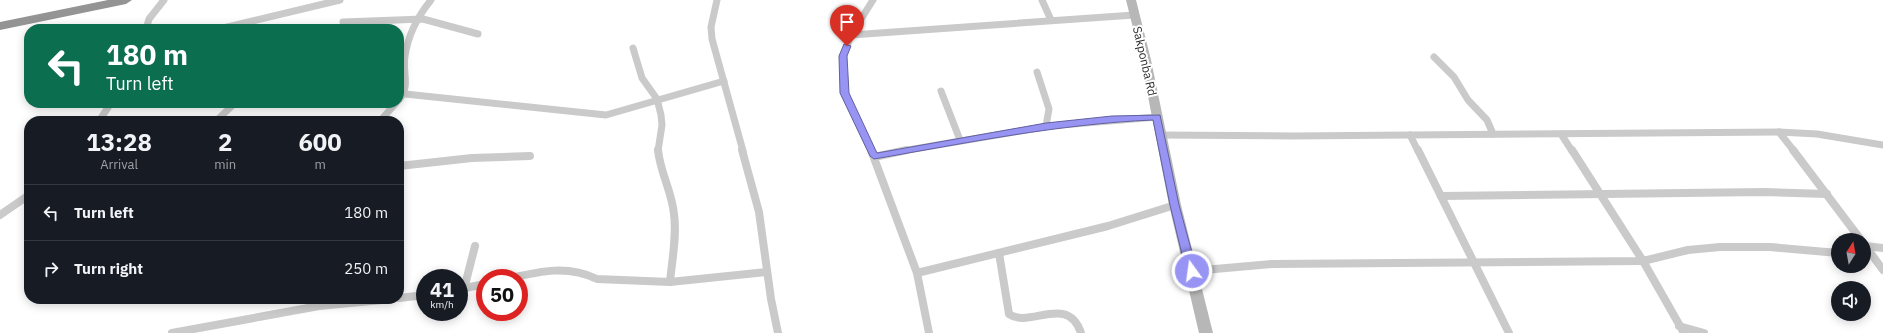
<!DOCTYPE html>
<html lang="en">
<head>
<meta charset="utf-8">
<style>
	:root { --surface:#171b24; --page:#242831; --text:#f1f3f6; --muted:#9ea1a6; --line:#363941 }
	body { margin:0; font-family:"IBM Plex Sans",sans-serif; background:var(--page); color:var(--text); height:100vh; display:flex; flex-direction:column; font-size:15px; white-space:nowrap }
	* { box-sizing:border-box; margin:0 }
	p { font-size:13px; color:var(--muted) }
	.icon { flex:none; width:22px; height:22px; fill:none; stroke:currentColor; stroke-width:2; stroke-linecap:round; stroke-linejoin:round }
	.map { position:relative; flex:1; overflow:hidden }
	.details { position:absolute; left:24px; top:116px; width:380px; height:188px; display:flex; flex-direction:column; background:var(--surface); border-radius:16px; box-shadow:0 2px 10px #0003 }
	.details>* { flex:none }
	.banner { position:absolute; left:24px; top:24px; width:380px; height:84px; border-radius:16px; box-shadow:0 2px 10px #0003; background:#0b6e4f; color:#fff; overflow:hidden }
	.needle { width:26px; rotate:11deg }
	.fabs { position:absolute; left:1831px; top:233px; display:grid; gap:8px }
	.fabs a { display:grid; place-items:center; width:40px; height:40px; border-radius:50%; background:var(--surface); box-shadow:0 2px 10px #0003; font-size:20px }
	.speed { position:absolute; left:416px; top:269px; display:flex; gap:8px; font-size:20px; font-weight:700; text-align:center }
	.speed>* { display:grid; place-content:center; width:52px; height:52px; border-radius:50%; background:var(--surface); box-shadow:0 2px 10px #0003; line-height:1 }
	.speed small { font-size:10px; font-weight:400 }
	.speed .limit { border:6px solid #d22; background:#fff; color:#111 }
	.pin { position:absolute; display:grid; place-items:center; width:34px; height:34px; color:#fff; margin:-41px -17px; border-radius:50% 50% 50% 0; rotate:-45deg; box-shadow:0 0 4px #0007 }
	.pin .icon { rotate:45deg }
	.me { position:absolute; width:44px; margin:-22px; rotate:346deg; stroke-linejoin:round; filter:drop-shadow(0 0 3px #0008) }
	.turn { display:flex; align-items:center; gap:14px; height:84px; padding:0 16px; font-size:18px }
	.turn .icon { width:52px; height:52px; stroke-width:2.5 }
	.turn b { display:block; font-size:28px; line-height:34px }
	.eta { display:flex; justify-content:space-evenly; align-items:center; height:68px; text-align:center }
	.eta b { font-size:24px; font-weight:700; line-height:28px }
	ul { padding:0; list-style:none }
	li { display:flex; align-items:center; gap:12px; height:56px; padding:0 16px; border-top:1px solid var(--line) }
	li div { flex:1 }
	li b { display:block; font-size:15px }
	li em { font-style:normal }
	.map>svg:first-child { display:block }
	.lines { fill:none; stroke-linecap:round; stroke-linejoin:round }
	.street-far1 { stroke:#cacaca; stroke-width:7 }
	.street { stroke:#cacaca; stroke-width:8 }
	.secondary { fill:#b7b7b7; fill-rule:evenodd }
	.highway { fill:#949494; fill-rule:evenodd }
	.route { fill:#9794f4; stroke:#62609f }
	.labels { text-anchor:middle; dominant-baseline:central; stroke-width:4; stroke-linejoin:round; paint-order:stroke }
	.street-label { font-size:12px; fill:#2d2d2d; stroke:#fff }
</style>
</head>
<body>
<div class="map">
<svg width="1883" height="333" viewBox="0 0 1883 333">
	<rect width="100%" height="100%" fill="#fff"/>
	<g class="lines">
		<g class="street-far1">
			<polyline points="717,0 711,27 712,39 743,151"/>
			<polyline points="1042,0 1051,20"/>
			<polyline points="343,22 423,19 478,34"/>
			<polyline points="146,29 149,19 164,0"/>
			<polyline points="219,29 340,0"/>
			<polyline points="851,35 1134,15"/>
			<polyline points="633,48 642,78 657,99 661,115 662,125 658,151"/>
			<polyline points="1434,57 1454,77 1468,100 1487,120 1493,134"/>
			<polyline points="1037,72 1049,109 1046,126"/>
			<polyline points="941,91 960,140"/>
			<polyline points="405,94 606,115 724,81"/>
			<path d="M399 100C411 84 402 74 405 56 408 35 418 16 431 0"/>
			<polyline points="99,121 111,103"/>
			<polyline points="216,121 235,103"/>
			<polyline points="380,121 396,103"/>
			<polyline points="1779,132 1794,151"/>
			<polyline points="1561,134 1572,151"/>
			<polyline points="1160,135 1293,136 1779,132 1817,134 1883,145"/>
			<polyline points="1410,135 1418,151"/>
			<polyline points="871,151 844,93 843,56 851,35 873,0"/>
			<polyline points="902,151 1050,126 1157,117"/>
		</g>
		<g class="street">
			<path d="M658 150C660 172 672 192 674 214 677 236 672 260 670 282"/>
			<polyline points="742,150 759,212 771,299 778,333"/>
			<polyline points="871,150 917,273 929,333"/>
			<polyline points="1418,150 1509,333"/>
			<polyline points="1572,150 1643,261 1684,333"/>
			<polyline points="1793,150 1861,240"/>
			<polyline points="874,157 907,150"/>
			<polyline points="399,166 472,158 530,156"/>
			<polyline points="1441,196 1764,192 1827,194"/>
			<polyline points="0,215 29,195"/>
			<polyline points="1864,244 1883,270"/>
			<polyline points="1865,246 1883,248"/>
			<path d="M999 253 1009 314C1029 329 1068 293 1081 333"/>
			<polyline points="1192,271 1272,264 1643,261 1688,250 1720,247 1770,247 1838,253"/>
			<polyline points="917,273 1108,226 1175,205"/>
			<path d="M511 278C541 271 568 265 597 279L670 282 767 272"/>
			<polyline points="460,289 485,284"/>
			<polyline points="464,289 475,246"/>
			<polyline points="399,298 425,295"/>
			<polyline points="1679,326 1704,333"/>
			<polyline points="172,333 319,306 393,299"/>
		</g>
		<polygon class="secondary" points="1126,0 1136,0 1151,60 1181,205 1213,333 1199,333 1169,205 1141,60"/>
		<polygon class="highway" points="108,0 132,0 126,4 0,30 0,22"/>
	</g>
	<path class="route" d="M844 44 851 46 847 56 849 93 877 153 1046 123 1112 116 1160 115 1179 205 1197 271 1195 274H1188L1186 271 1170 205 1153 120C1059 124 967 143 874 159L870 156 840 93 839 56Z"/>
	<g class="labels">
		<g class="street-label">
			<text transform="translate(1145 61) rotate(77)">Sakponba Rd</text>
		</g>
	</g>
</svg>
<div class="fabs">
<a><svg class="needle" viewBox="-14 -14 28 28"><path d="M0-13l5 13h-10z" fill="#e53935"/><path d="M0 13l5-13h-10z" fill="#9ea1a6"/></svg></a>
<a><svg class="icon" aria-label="sound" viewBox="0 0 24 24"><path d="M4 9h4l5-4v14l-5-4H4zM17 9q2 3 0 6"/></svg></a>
</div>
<div class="speed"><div>41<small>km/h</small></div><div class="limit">50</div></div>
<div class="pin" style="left:847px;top:46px;background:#d93025"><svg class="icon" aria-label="arrive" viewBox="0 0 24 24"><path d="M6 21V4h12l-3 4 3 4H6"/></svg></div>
<svg class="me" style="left:1192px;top:271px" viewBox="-20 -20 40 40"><circle r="17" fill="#9794f4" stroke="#fff" stroke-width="3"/><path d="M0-11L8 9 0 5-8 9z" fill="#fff"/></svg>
<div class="banner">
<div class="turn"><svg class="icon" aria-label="left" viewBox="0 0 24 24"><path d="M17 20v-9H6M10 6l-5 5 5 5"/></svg><div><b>180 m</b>Turn left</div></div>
</div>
<section class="details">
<div class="eta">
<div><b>13:28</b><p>Arrival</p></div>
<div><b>2</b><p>min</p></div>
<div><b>600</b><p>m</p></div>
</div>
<ul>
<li><svg class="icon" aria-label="left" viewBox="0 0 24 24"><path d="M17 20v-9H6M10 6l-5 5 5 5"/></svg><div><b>Turn left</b></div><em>180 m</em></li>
<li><svg class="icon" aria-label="right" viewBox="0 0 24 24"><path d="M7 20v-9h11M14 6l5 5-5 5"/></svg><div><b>Turn right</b></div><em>250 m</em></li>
</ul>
</section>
</div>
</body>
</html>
